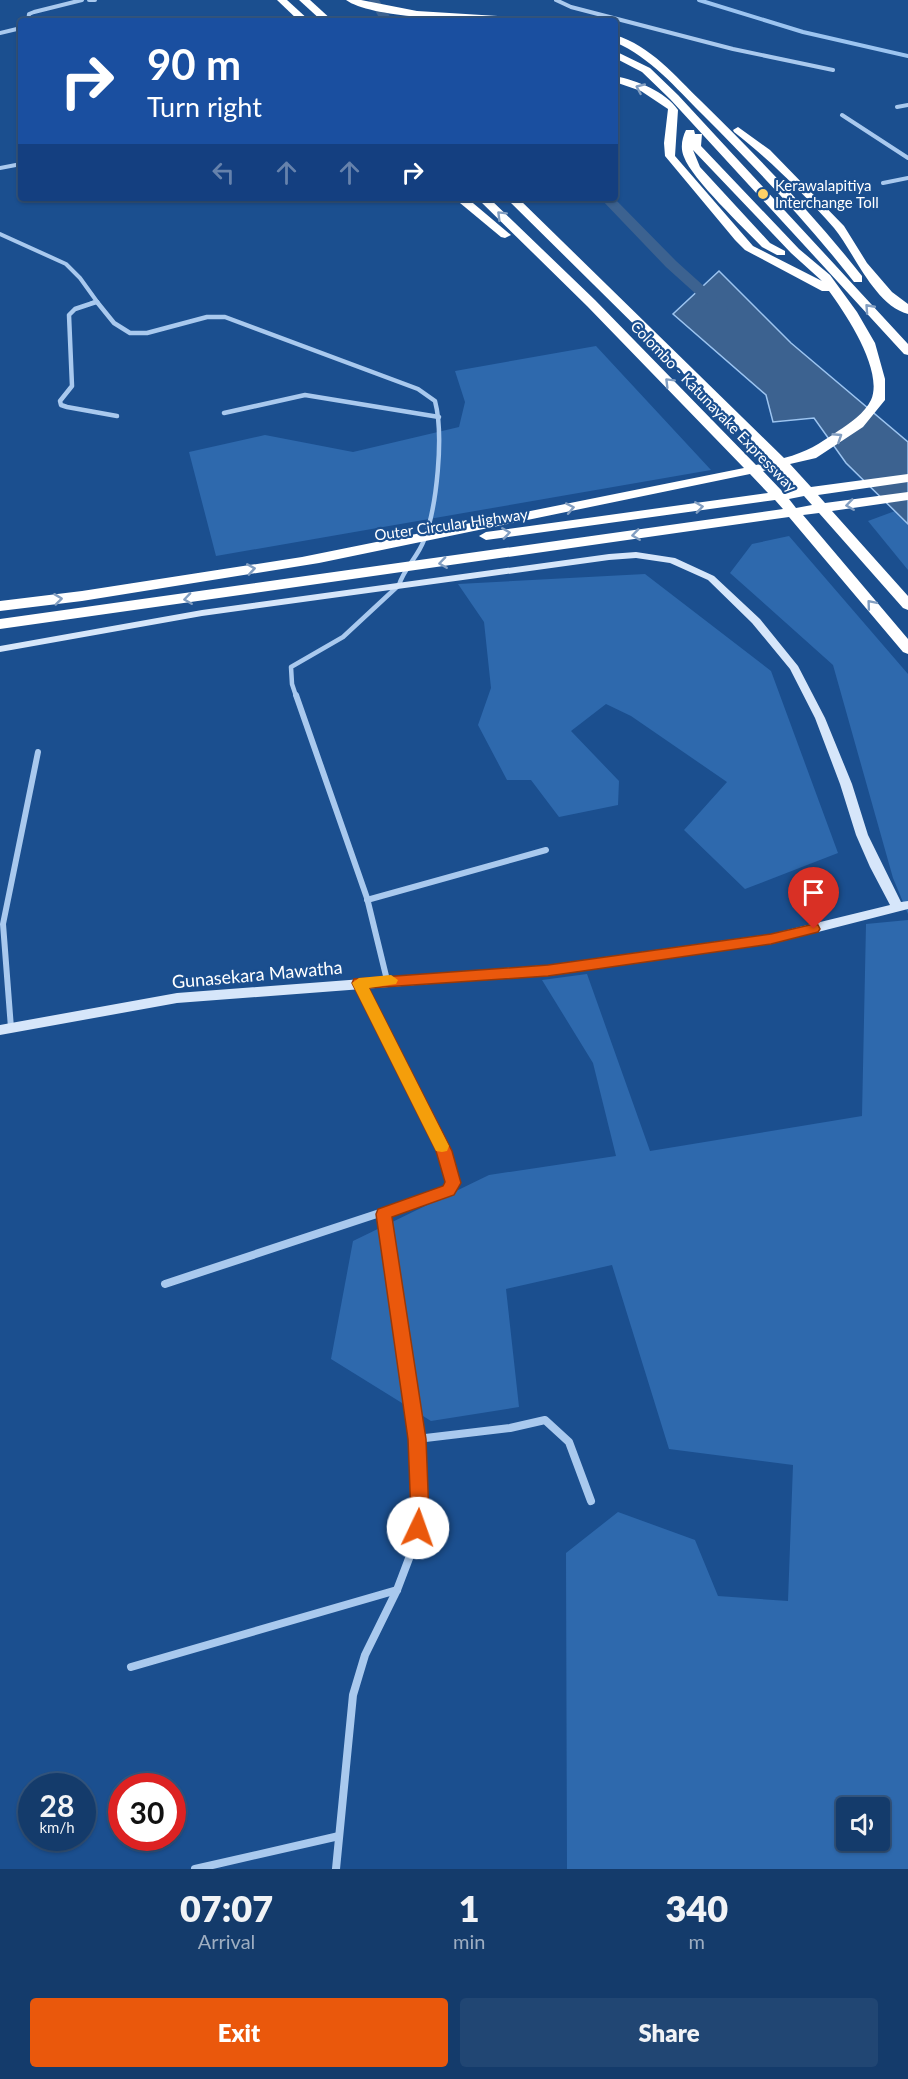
<!DOCTYPE html>
<html lang="en">
<head>
<meta charset="utf-8">
<style>
	:root { --surface:#143b6b; --page:#214673; --text:#f1f3f6; --muted:#9dadc1; --line:#33557e; --accent:#ea580c }
	body { margin:0; font-family:Lato,sans-serif; background:var(--page); color:var(--text); height:100vh; display:flex; flex-direction:column; font-size:22px; white-space:nowrap }
	* { box-sizing:border-box; margin:0 }
	p { font-size:20px; color:var(--muted) }
	.icon { flex:none; width:33px; height:33px; fill:none; stroke:currentColor; stroke-width:2; stroke-linecap:round; stroke-linejoin:round }
	.map { position:relative; height:1869px; overflow:hidden }
	.panel { display:flex; flex-direction:column; background:var(--surface); flex:1 }
	.panel>* { flex:none }
	.banner { position:absolute; left:18px; top:18px; width:600px; height:183px; border-radius:6px; box-shadow:0 2px 4px #0004,0 0 0 2px var(--line); background:#1a4fa0; color:#fff; overflow:hidden }
	.controls { position:absolute; left:836px; top:1797px; display:grid; gap:12px }
	.controls a { display:grid; place-items:center; width:54px; height:54px; border-radius:6px; background:var(--surface); box-shadow:0 2px 4px #0004,0 0 0 2px var(--line); font-size:30px }
	.speed { position:absolute; left:18px; top:1773px; display:flex; gap:12px; font-size:30px; font-weight:700; text-align:center }
	.speed>* { display:grid; place-content:center; width:78px; height:78px; border-radius:50%; background:var(--surface); box-shadow:0 2px 4px #0004,0 0 0 2px var(--line); line-height:1 }
	.speed small { font-size:15px; font-weight:400 }
	.speed .limit { border:9px solid #d22; background:#fff; color:#111 }
	.pin { position:absolute; display:grid; place-items:center; width:51px; height:51px; color:#fff; margin:-62px -26px; border-radius:50% 50% 50% 0; rotate:-45deg; box-shadow:0 0 6px #0007 }
	.pin .icon { rotate:45deg }
	.me { position:absolute; width:66px; margin:-33px; rotate:3deg; stroke-linejoin:round; filter:drop-shadow(0 0 4px #0008) }
	.turn { display:flex; align-items:center; gap:21px; height:126px; padding:0 30px; font-size:27px }
	.turn .icon { width:78px; height:78px; stroke-width:2.5 }
	.turn b { display:block; font-size:42px; line-height:51px }
	.lanes { display:flex; align-items:center; height:57px; padding:0 30px; background:#0003; justify-content:center; gap:30px; direction:ltr }
	.lanes .off { opacity:.35 }
	.eta { display:flex; justify-content:space-evenly; align-items:center; height:102px; text-align:center }
	.eta b { font-size:36px; font-weight:800; line-height:42px }
	.cta { display:flex; gap:12px; margin-top:auto; padding:12px 30px }
	.cta a { flex:1; height:69px; border-radius:6px; background:var(--accent); color:#fff; font-size:24px; font-weight:800; line-height:69px; text-align:center }
	.cta a+a { background:var(--page); color:var(--text) }
	.map>svg:first-child { display:block }
	.green { fill:#2e69ad; fill-rule:evenodd }
	.water { fill:#3c6290; stroke:#9cc4f0; stroke-width:1.5 }
	.lines { fill:none; stroke-linecap:round; stroke-linejoin:round }
	.stream { stroke:#9cc4f0; stroke-width:4 }
	.canal { fill:#3c6290; fill-rule:evenodd }
	.street-far3 { stroke:#a9c9ee; stroke-width:4 }
	.street-far2 { stroke:#a9c9ee; stroke-width:4.5 }
	.street-far1 { stroke:#a9c9ee; stroke-width:6 }
	.street { stroke:#a9c9ee; stroke-width:8 }
	.secondary { fill:#d6e6fa; fill-rule:evenodd }
	.highway { fill:#fff; fill-rule:evenodd }
	.oneway { stroke:#829ec1 }
	.route { fill:#ea580c; stroke:#983908; stroke-width:1.5 }
	.slow { fill:#f59e0b }
	.poi-dot { fill:#ffd166; stroke:#1b4f8f; stroke-width:2 }
	.labels { text-anchor:middle; dominant-baseline:central; stroke-width:4.5; stroke-linejoin:round; paint-order:stroke }
	.far-poi-label { font-size:15px; fill:#fff; stroke:#1b4f8f; text-anchor:start }
	.far-street-label { font-size:15px; fill:#fff; stroke:#1b4f8f }
	.street-label { font-size:18px; fill:#fff; stroke:#1b4f8f }
</style>
</head>
<body>
<div class="map">
<svg width="908" height="1869" viewBox="0 0 908 1869">
	<rect width="100%" height="100%" fill="#1b4f8f"/>
	<g class="green">
		<polygon points="596,346 711,470 216,556 189,452 265,435 353,452 459,427 465,402 455,371"/>
		<polygon points="895,511 908,524 908,570 868,521"/>
		<polygon points="789,536 908,674 908,914 893,878 833,665 730,573 752,544"/>
		<polygon points="645,574 771,671 838,853 745,889 684,830 727,782 631,716 606,704 571,731 619,781 618,805 559,817 531,780 507,780 478,725 491,688 484,622 458,584"/>
		<path d="M908 920V1869H567L566 1553 618 1512 695 1540 718 1596 788 1601 793 1465 669 1449 612 1265 506 1289 519 1407 431 1421 331 1359 353 1241 489 1175 616 1156 593 1063 542 980 587 974 650 1151 862 1116 866 924ZM846 1808H879V1840H846Z"/>
	</g>
	<polygon class="water" points="719,271 791,343 908,442 908,524 846,463 814,418 773,422 766,395 673,314"/>
	<g class="lines">
		<polyline class="stream" points="699,0 803,32 908,56"/>
		<g class="canal">
			<polygon points="369,0 379,0 393,21 381,21"/>
			<polygon points="600,198 614,198 676,261 726,306 728,309 726,312 716,312 666,267"/>
		</g>
		<g class="street-far3">
			<polyline points="89,0 95,0"/>
			<polyline points="556,0 571,7 733,49 833,70"/>
			<polyline points="28,21 29,14 34,12 82,0"/>
			<polyline points="0,33 21,28"/>
			<polyline points="897,107 908,105"/>
			<polyline points="842,115 908,158"/>
			<polyline points="0,168 21,164"/>
			<polyline points="883,183 908,178"/>
			<polyline points="0,234 66,264 80,278 98,303"/>
			<polyline points="92,303 96,302"/>
		</g>
		<g class="street-far2">
			<polyline points="96,302 75,309 69,315 72,386 60,401 61,405 67,407 117,416"/>
			<path d="M97 302 114 323 130 333H147L207 317H225L418 389 435 401C444 435 437 507 424 540 418 557 404 568 399 585L343 637 291 667 292 684 296 696"/>
			<polyline points="224,413 305,395 439,417"/>
		</g>
		<g class="street-far1">
			<polyline points="296,695 367,898 387,980"/>
			<polyline points="367,900 546,850"/>
			<polyline points="360,984 444,1151 453,1183 448,1191 400,1207"/>
			<polyline points="11,1028 3,924 38,752"/>
		</g>
		<g class="street">
			<polyline points="165,1284 404,1205"/>
			<polyline points="417,1439 510,1428 545,1420 569,1442 591,1501"/>
			<polyline points="131,1667 397,1590"/>
			<polyline points="195,1869 339,1836"/>
			<polyline points="336,1869 353,1695 365,1655 397,1590 416,1540 420,1516 417,1439 384,1213"/>
		</g>
		<polygon class="secondary" points="636,552 675,558 714,576 760,619 798,666 825,718 852,784 868,835 901,902 908,901 908,909 771,944 548,975 177,1003 0,1035 0,1025 177,993 548,965 771,934 890,905 870,867 856,835 840,784 815,718 790,669 752,623 708,580 670,563 636,558 609,560 202,616 0,652 0,646 202,610 609,554"/>
		<g class="highway">
			<polygon points="277,0 287,0 310,21 299,21"/>
			<polygon points="299,0 310,0 333,21 322,21"/>
			<path d="M346 0H361L417 11 529 18 534 21C495 21 375 21 346 0Z"/>
			<path d="M615 35C651 46 675 76 701 101 758 157 813 214 862 276V282H854C807 222 756 168 703 115 675 87 651 58 615 42Z"/>
			<polygon points="615,51 650,68 678,95 908,344 908,355 904,354 670,99 642,72 615,58"/>
			<path d="M615 76C638 81 665 91 678 110L675 156 753 246 822 281 791 253 693 150 700 167 770 243 785 251V255H777L762 247C744 228 692 179 684 157 680 148 682 138 686 130H694L695 134H702L701 146 799 249 830 275 857 312 875 343 885 379V400L863 427 816 458 790 464 811 487 908 474V482L818 495 825 503 908 492V500L832 511 908 596V610L903 608 819 513 803 515 908 639V654L903 652 789 517 0 629V619L783 509 775 500 486 540 479 536 486 532 768 493 750 474 319 563 82 601 0 611V601L82 591 302 557 744 468 587 306 477 198H489L595 300 756 465 772 461 506 198H518L784 458C807 452 819 444 838 431 849 424 865 413 871 400 884 371 846 314 829 291H822L745 250 735 240 665 156 664 143 668 109 641 91 615 82ZM778 467 797 489 782 491 763 471ZM804 496 812 505 796 508 789 499Z"/>
			<path d="M738 127 770 150 844 226 867 263 892 292 908 304V314C874 305 854 252 834 228 804 194 770 160 734 132L733 130Z"/>
			<polygon points="454,198 467,198 511,235 505,238 501,237"/>
		</g>
	</g>
	<defs><path id="oneway-chevron" d="M-2-3.5L2.5 0L-2 3.5" fill="none" stroke-width="1.6" stroke-linecap="round" stroke-linejoin="round" transform="scale(1.5)"/></defs>
	<g class="oneway">
		<use href="#oneway-chevron" transform="translate(640 88) rotate(-156)"/>
		<use href="#oneway-chevron" transform="translate(501 215) rotate(-135)"/>
		<use href="#oneway-chevron" transform="translate(869 308) rotate(-132)"/>
		<use href="#oneway-chevron" transform="translate(669 382) rotate(-135)"/>
		<use href="#oneway-chevron" transform="translate(838 437) rotate(-33)"/>
		<use href="#oneway-chevron" transform="translate(850 505) rotate(172)"/>
		<use href="#oneway-chevron" transform="translate(699 507) rotate(-8)"/>
		<use href="#oneway-chevron" transform="translate(570 508) rotate(-11)"/>
		<use href="#oneway-chevron" transform="translate(506 533) rotate(-8)"/>
		<use href="#oneway-chevron" transform="translate(636 535) rotate(172)"/>
		<use href="#oneway-chevron" transform="translate(443 563) rotate(172)"/>
		<use href="#oneway-chevron" transform="translate(251 569) rotate(-9)"/>
		<use href="#oneway-chevron" transform="translate(58 599) rotate(-7)"/>
		<use href="#oneway-chevron" transform="translate(188 599) rotate(172)"/>
		<use href="#oneway-chevron" transform="translate(871 604) rotate(-130)"/>
	</g>
	<polygon class="route" points="814,924 818,925 820,929 818,932 771,944 548,976 369,988 452,1151 461,1183 454,1195 392,1217 426,1439 429,1516 424,1534 418,1537 412,1534 409,1528 411,1516 408,1439 376,1214 378,1209 443,1186 445,1182 436,1151 352,983 354,979 548,965 771,934"/>
	<polygon class="slow" points="391,975 398,980 396,984 369,988 449,1146 447,1151 442,1152 436,1151 352,983 359,978"/>
	<circle class="poi-dot" cx="763" cy="194" r="6"/>
	<g class="labels">
		<g class="far-poi-label">
			<text x="775" y="185">Kerawalapitiya<tspan x="775" dy="17">Interchange Toll</tspan></text>
		</g>
		<g class="far-street-label">
			<text transform="translate(714 406) rotate(46)">Colombo - Katunayake Expressway</text>
			<text transform="translate(451 524) rotate(-8)">Outer Circular Highway</text>
		</g>
		<g class="street-label">
			<text transform="translate(257 974) rotate(-5)">Gunasekara Mawatha</text>
		</g>
	</g>
</svg>
<div class="controls">
<a><svg class="icon" aria-label="sound" viewBox="0 0 24 24"><path d="M4 9h4l5-4v14l-5-4H4zM17 9q2 3 0 6"/></svg></a>
</div>
<div class="speed"><div>28<small>km/h</small></div><div class="limit">30</div></div>
<div class="pin" style="left:814px;top:929px;background:#d93025"><svg class="icon" aria-label="arrive" viewBox="0 0 24 24"><path d="M6 21V4h12l-3 4 3 4H6"/></svg></div>
<svg class="me" style="left:418px;top:1528px" viewBox="-20 -20 40 40"><circle r="19" fill="#fff"/><path d="M0-13L10 11 0 6-10 11z" fill="#ea580c"/></svg>
<div class="banner">
<div class="turn"><svg class="icon" aria-label="right" viewBox="0 0 24 24"><path d="M7 20v-9h11M14 6l5 5-5 5"/></svg><div><b>90 m</b>Turn right</div></div>
<div class="lanes"><svg class="icon off" aria-label="left" viewBox="0 0 24 24"><path d="M17 20v-9H6M10 6l-5 5 5 5"/></svg><svg class="icon off" aria-label="ahead" viewBox="0 0 24 24"><path d="M12 20V5M6 11l6-6 6 6"/></svg><svg class="icon off" aria-label="ahead" viewBox="0 0 24 24"><path d="M12 20V5M6 11l6-6 6 6"/></svg><svg class="icon" aria-label="right" viewBox="0 0 24 24"><path d="M7 20v-9h11M14 6l5 5-5 5"/></svg></div>
</div>
</div>
<section class="panel">
<div class="eta">
<div><b>07:07</b><p>Arrival</p></div>
<div><b>1</b><p>min</p></div>
<div><b>340</b><p>m</p></div>
</div>
<div class="cta"><a>Exit</a><a>Share</a></div>
</section>
</body>
</html>
